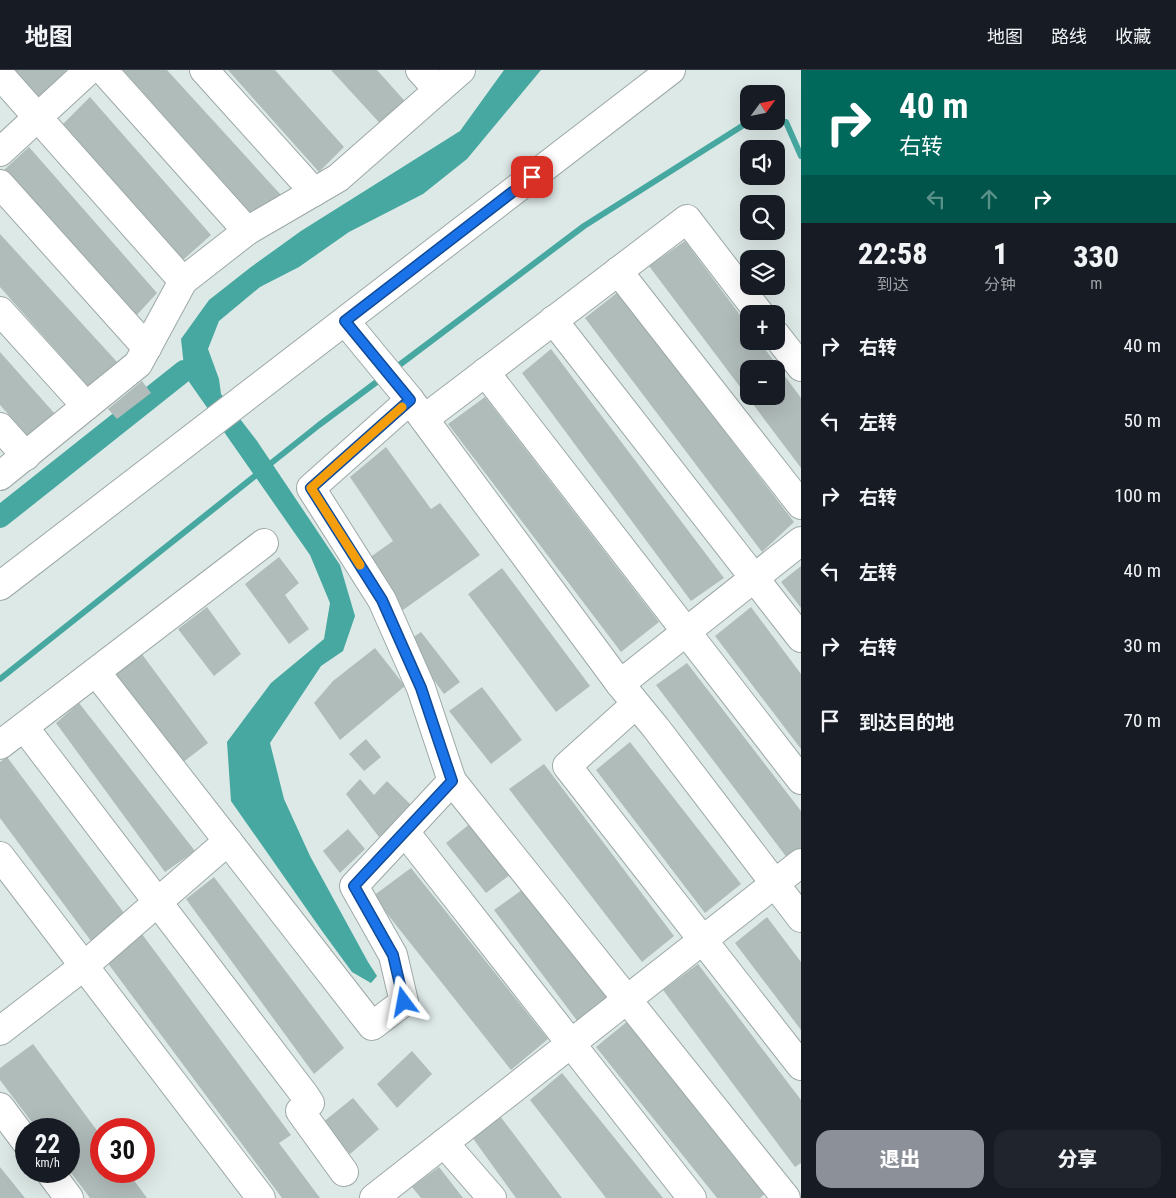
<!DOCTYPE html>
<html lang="zh">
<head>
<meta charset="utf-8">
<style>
	:root { --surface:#171b24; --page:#20242c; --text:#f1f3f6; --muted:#9ea1a6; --line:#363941; --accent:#8c9099 }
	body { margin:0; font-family:"Roboto Condensed","Noto Sans SC",sans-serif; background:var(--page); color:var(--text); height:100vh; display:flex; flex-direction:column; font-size:19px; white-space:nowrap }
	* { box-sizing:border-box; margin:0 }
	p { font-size:16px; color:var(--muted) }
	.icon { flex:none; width:28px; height:28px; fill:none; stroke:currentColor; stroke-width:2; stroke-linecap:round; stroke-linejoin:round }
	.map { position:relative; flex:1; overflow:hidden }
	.drawer { display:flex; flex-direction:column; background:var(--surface); width:375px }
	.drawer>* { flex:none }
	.hud { background:#00695c; color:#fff; overflow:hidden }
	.needle { width:32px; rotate:57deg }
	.buttons { position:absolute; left:740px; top:15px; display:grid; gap:10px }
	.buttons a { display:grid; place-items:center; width:45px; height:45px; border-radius:10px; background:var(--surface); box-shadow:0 5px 20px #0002; font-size:25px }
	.speed { position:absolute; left:15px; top:1048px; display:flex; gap:10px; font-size:25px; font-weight:700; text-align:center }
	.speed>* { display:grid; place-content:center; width:65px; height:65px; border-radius:50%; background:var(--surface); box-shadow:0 5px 20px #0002; line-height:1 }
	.speed small { font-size:12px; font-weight:400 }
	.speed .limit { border:8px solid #d22; background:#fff; color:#111 }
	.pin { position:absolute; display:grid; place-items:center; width:42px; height:42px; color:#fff; margin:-21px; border-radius:10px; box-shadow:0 2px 8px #0006 }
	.me { position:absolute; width:55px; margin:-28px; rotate:347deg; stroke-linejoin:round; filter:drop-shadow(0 0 4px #0008) }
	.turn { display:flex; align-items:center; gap:18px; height:105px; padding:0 15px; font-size:22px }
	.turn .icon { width:65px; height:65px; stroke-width:2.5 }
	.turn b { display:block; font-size:35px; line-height:42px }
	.lanes { display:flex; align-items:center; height:48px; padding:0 15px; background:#0003; justify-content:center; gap:25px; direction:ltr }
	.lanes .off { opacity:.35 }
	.eta { display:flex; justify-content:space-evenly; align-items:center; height:85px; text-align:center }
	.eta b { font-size:30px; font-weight:800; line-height:35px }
	.cta { display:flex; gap:10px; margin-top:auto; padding:10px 15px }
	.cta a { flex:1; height:58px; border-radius:15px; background:var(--accent); color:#fff; font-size:20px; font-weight:800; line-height:58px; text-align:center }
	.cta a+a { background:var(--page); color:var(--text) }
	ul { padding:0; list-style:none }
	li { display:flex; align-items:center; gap:15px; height:75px; padding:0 15px }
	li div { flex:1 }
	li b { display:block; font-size:19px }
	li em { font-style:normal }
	header { display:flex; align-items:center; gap:30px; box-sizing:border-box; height:70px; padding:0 25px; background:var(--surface); border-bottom:1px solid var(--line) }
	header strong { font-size:24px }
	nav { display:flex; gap:28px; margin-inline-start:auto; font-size:18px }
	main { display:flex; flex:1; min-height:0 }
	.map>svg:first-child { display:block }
	.water { fill:#46a8a0 }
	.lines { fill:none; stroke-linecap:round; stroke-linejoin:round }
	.stream { stroke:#46a8a0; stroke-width:6 }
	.canal { stroke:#46a8a0; stroke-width:22 }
	.building { fill:#b0bcba; fill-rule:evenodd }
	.minor-casing { stroke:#9da8a7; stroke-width:30 }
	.minor { stroke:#fff; stroke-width:28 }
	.route-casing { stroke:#114b97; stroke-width:12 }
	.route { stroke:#1a73e8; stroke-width:9 }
	.slow { stroke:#f59e0b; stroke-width:9 }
</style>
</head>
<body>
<header>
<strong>地图</strong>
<nav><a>地图</a><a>路线</a><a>收藏</a></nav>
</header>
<main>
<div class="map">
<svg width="801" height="1128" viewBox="0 0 801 1128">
	<rect width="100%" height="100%" fill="#dde9e7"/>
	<polygon class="water" points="504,0 541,0 467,89 423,124 349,162 299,197 260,217 219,251 208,279 219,309 221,324 257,371 340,495 355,546 343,581 321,596 270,673 284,729 310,786 368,892 377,906 371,913 352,902 322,861 231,731 227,672 271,613 324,569 330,533 310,485 185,306 181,269 209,230 251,197 301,161 460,61"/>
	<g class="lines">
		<g class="stream">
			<polyline points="775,51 786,52 801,86"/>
			<polyline points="394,299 584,156 750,51"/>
			<polyline points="0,609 319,355 382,308"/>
		</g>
		<polyline class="canal" points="0,447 184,301"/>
	</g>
	<g class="building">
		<polygon points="12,0 65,0 67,2 38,30"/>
		<polygon points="123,0 167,0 281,125 254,147"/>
		<polygon points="228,0 275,0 344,77 319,102"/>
		<polygon points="331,0 377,0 411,38 387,61"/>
		<polygon points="90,27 211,165 183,190 63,54"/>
		<polygon points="29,77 157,223 135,247 4,100"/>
		<polygon points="0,164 118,293 89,318 0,217"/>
		<path d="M685 171 749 257V271H759L801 328V398L649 196ZM749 299H776V326H749Z"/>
		<polygon points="618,222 794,452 762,482 585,248"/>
		<polygon points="551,279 724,508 691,531 522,303"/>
		<polygon points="0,282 55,344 29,367 0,335"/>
		<polygon points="142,311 151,323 117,349 108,339"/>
		<polygon points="485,327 659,552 621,582 448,354"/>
		<polygon points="386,377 431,439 440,433 480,485 403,540 369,488 393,471 350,407"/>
		<polygon points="279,487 299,513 285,525 309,559 289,574 245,514"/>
		<polygon points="801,496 801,538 781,512"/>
		<polygon points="502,498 590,616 556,642 468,524"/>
		<polygon points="207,537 241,584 214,606 178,559"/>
		<polygon points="751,537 801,604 801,679 715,566"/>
		<polygon points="421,562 460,612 444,624 406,572"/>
		<polygon points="375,578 405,616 340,670 314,633 333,611"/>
		<polygon points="141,583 208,673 182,693 115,604"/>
		<polygon points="687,593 801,741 801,778 788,789 656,615"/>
		<polygon points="482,617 522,670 491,694 449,641"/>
		<polygon points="79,633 195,781 165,802 56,653"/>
		<polygon points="366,669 381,687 364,701 349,684"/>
		<polygon points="630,672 741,814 705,843 596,700"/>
		<polygon points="7,687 127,847 91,871 0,748 0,692"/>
		<polygon points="544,694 674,866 642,892 509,719"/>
		<polygon points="360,709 374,725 387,711 413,737 379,767 346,724"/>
		<polygon points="476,749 515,801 486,823 446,773"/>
		<polygon points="348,759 365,779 340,803 323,781"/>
		<polygon points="411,798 548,969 511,1000 373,826"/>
		<polygon points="214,807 344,978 314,1004 186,829"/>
		<polygon points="526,817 610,924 578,952 494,840"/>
		<polygon points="767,847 801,892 801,960 735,873"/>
		<polygon points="142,864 291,1065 279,1073 320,1128 282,1128 107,892"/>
		<polygon points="698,894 801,1030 801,1093 795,1097 663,920"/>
		<polygon points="629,950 767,1122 760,1128 717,1128 596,977"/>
		<polygon points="33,974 101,1066 101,1101 127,1101 147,1128 90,1128 69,1100 69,1059 37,1059 0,1010 0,998"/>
		<polygon points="412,981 432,1004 397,1038 377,1014"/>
		<polygon points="562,1003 663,1128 606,1128 530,1030"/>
		<polygon points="353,1028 379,1059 350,1084 322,1053"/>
		<polygon points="500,1046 562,1128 516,1128 472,1067"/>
		<polygon points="0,1097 25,1128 0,1128"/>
		<polygon points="439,1097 463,1128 421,1128 412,1117"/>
	</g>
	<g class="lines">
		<defs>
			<g id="minor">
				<polyline points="103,0 247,161"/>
				<polyline points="204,0 314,122"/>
				<polyline points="420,0 438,20"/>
				<polyline points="0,5 183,211"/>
				<polyline points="0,82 89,0"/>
				<polyline points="0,114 147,278"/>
				<polyline points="618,201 801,435"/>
				<polyline points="0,241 86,336"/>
				<polyline points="553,250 801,568"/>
				<polyline points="776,265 801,297"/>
				<polyline points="485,302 801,710"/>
				<polyline points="410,330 620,614 656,658 801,848"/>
				<polyline points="424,349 687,149 760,244"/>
				<polyline points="0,357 26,386"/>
				<polyline points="0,406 138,294 183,211 247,161 338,108 461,0"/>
				<polyline points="0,516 671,0"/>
				<polyline points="96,602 372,956 404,932 393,885 354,816 452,711 421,618 382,530 311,418 410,330 345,251"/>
				<polyline points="620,614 801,471"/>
				<polyline points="636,634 567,696 801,996"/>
				<polyline points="24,657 304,1024 310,1033 300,1041 344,1102"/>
				<polyline points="0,675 264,473"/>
				<polyline points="452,711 786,1128"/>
				<polyline points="405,762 692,1128"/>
				<polyline points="0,786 261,1128"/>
				<polyline points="0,961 84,896 228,771"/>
				<polyline points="0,1037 26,1072"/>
				<polyline points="444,1073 492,1128"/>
				<polyline points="49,1101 69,1128"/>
				<polyline points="374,1128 801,793"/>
			</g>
		</defs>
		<use href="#minor" class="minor-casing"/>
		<use href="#minor" class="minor"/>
	</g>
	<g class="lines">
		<defs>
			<polyline id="route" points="404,932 393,885 354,816 452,711 421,618 382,530 311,418 410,330 345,251 532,107"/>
		</defs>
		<use href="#route" class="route-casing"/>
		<use href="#route" class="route"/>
		<polyline class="slow" points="360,495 311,418 402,337"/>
	</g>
</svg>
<div class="buttons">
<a><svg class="needle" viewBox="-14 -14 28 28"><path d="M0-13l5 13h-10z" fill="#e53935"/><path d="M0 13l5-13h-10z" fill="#9ea1a6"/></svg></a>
<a><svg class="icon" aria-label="sound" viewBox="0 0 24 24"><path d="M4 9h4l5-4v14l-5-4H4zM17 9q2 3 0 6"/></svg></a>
<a><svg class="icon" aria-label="search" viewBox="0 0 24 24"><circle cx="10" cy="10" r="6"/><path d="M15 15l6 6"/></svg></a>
<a><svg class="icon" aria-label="layers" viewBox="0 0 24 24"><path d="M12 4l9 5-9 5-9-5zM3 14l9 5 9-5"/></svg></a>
<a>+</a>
<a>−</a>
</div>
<div class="speed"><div>22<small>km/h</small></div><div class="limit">30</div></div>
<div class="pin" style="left:532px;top:107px;background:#d93025"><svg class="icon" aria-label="arrive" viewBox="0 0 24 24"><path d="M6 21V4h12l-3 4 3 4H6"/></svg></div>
<svg class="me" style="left:404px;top:932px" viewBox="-20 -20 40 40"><path d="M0-17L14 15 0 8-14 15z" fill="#1a73e8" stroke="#fff" stroke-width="4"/></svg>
</div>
<section class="drawer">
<div class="hud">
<div class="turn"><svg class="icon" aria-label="right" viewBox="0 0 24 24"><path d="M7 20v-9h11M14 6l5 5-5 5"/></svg><div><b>40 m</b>右转</div></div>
<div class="lanes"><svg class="icon off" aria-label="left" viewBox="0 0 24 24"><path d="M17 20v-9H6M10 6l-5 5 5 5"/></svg><svg class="icon off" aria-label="ahead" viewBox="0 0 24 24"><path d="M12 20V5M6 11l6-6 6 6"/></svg><svg class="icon" aria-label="right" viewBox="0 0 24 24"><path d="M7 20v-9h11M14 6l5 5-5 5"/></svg></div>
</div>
<div class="eta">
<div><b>22:58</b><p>到达</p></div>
<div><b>1</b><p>分钟</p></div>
<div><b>330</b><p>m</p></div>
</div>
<ul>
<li><svg class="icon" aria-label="right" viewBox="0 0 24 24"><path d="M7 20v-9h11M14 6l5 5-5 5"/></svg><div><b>右转</b></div><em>40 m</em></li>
<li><svg class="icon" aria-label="left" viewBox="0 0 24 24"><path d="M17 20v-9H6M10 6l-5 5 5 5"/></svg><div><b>左转</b></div><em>50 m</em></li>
<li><svg class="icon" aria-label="right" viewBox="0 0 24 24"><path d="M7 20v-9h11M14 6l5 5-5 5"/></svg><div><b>右转</b></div><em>100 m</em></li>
<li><svg class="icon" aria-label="left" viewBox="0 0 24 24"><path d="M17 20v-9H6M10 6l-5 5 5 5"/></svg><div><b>左转</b></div><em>40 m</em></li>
<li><svg class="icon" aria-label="right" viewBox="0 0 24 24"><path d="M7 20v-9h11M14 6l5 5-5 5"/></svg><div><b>右转</b></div><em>30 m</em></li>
<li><svg class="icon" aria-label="arrive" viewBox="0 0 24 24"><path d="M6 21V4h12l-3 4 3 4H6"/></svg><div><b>到达目的地</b></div><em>70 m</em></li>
</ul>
<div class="cta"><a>退出</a><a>分享</a></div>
</section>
</main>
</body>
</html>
